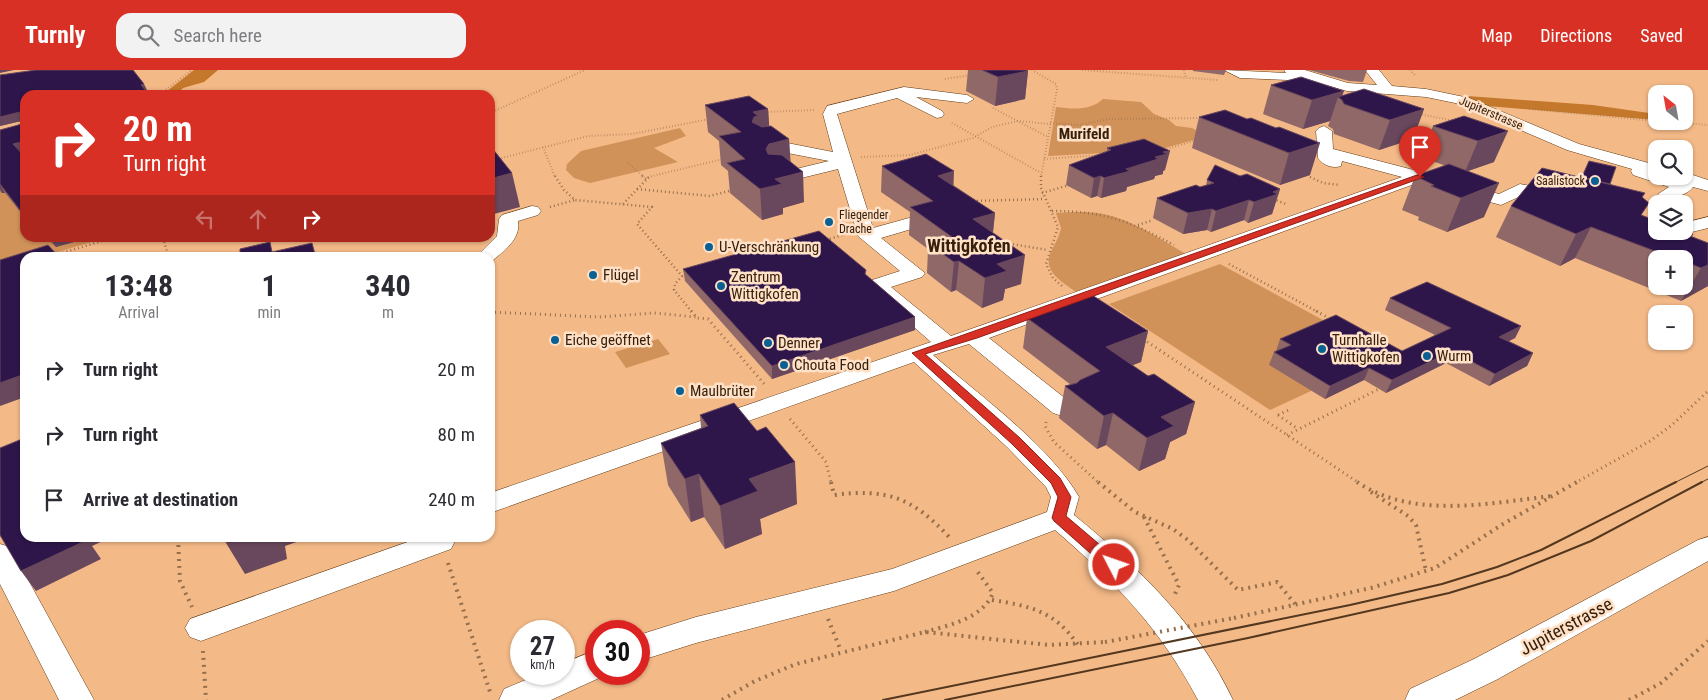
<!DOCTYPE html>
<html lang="en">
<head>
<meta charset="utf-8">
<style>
	:root { --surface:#fff; --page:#f2f2f3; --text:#2b2b33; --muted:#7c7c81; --accent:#d93025 }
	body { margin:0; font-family:"Roboto Condensed",sans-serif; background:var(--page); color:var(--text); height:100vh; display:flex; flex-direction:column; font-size:19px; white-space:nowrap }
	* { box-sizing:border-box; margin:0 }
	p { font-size:16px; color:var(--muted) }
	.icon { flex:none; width:28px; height:28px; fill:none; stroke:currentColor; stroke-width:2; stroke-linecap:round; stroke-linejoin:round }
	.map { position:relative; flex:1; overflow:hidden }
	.sheet { position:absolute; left:20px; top:182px; width:475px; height:290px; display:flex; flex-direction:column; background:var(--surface); border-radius:15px; box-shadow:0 1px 4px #0004 }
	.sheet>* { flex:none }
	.banner { position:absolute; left:20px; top:20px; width:475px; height:152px; border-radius:15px; box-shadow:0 1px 4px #0004; background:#d93025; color:#fff; overflow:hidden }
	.needle { width:32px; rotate:329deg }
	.buttons { position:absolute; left:1648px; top:15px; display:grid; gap:10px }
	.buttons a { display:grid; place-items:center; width:45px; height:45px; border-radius:10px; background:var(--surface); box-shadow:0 1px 4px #0004; font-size:25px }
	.speed { position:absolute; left:510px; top:550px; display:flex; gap:10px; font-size:25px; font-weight:700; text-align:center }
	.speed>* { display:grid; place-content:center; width:65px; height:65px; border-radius:50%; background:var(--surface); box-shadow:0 1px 4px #0004; line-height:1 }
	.speed small { font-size:12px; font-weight:400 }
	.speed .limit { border:8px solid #d22; background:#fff; color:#111 }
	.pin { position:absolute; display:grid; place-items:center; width:42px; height:42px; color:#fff; margin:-51px -21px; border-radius:50% 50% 50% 0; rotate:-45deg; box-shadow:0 0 5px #0007 }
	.pin .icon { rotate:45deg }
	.me { position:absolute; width:55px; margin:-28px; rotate:311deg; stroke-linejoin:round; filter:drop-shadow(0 0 4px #0008) }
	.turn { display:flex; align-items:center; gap:18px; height:105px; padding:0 20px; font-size:22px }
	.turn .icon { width:65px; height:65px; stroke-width:2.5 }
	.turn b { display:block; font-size:35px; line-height:42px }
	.lanes { display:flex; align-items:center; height:48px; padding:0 20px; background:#0003; justify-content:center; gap:25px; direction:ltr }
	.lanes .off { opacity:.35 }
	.eta { display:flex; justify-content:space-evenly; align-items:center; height:85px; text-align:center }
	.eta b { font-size:30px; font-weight:700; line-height:35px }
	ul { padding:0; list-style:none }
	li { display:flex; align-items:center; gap:15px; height:65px; padding:0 20px }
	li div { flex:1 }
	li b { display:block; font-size:19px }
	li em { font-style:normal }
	header { display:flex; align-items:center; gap:30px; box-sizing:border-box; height:70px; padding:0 25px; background:var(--accent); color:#fff }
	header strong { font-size:24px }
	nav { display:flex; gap:28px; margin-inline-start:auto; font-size:18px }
	.search { width:350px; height:45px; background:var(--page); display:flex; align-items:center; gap:12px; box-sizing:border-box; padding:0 18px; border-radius:15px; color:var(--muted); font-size:19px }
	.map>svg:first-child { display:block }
	.green { fill:#d19259 }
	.forest { fill:#c4782b }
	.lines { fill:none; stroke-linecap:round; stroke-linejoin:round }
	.minor-casing { stroke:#623b15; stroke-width:1 }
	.path-far3 { stroke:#976f4b; stroke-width:2; stroke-dasharray:0.5 2.5; stroke-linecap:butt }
	.path-far2 { stroke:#976f4b; stroke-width:2.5; stroke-dasharray:1 3; stroke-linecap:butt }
	.path-far1 { stroke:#976f4b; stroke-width:3; stroke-dasharray:1 4; stroke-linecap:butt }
	.path { stroke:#976f4b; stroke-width:4; stroke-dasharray:2 5; stroke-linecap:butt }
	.minor { fill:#fff; fill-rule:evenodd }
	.tram-far1 { stroke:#53371e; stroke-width:1 }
	.tram { stroke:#53371e; stroke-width:2 }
	.path-bridge { stroke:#976f4b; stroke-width:4; stroke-dasharray:2 5; stroke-linecap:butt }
	.wall { fill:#906868; fill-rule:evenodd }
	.shaded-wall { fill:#69475c }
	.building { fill:#2e164a; stroke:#69475c }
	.route { fill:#d93025; stroke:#8d1f18 }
	.poi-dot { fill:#086192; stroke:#ffe1c8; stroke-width:2 }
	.labels { text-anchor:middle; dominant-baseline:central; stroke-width:5; stroke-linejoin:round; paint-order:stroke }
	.far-street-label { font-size:12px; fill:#36200b; stroke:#ffe1c8 }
	.far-poi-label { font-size:12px; fill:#36200b; stroke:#ffe1c8; text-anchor:end }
	.far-quarter-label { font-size:15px; font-weight:bold; fill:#36200b; stroke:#ffe1c8 }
	.poi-label { font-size:15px; fill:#36200b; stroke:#ffe1c8; text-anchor:start }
	.quarter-label { font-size:18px; font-weight:bold; fill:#36200b; stroke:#ffe1c8 }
	.near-street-label { font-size:18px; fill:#36200b; stroke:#ffe1c8 }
</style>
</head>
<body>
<header>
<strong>Turnly</strong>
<div class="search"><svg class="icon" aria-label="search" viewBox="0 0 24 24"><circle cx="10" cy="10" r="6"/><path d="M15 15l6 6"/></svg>Search here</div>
<nav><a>Map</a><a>Directions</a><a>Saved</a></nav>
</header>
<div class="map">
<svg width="1708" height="630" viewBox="0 0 1708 630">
	<rect width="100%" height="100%" fill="#f3b987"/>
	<g class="green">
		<path d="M1103 29 1141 32 1154 44 1169 50 1176 56 1192 58 1208 66 1158 80 1048 86 1056 37C1073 39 1090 41 1103 29Z"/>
		<polygon points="680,58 686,66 654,78 678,92 590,113 574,108 566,100 567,94 581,81"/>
		<polygon points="25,82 25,168 105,168 41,187 25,188 0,200 0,87"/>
		<path d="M1056 143C1072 142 1088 141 1103 144 1134 150 1161 170 1188 185L1079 223 1076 222C1064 213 1043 202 1050 184 1054 175 1059 168 1061 158Z"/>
		<polygon points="1220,194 1334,256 1311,321 1270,340 1109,234"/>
		<polygon points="658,269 670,284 626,298 615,282"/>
	</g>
	<g class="forest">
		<polygon points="194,0 218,0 204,12 183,18 176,25 162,25"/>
		<polygon points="1467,26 1593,35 1656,44 1656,50 1476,35 1466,31"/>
	</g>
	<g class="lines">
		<defs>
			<g id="minor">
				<path d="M1224 0 1286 3 1284 0H1305L1348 13 1377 15 1365 0H1379L1392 16 1426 19 1469 28 1579 74 1656 95V106H1684V102L1708 110V121L1693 117C1688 125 1670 130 1661 128L1658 124 1669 117 1633 105 1631 101 1632 99 1567 80 1460 34 1426 27 1347 21 1312 11 1240 8Z"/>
				<path d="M904 17 967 25 974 29 967 33 916 27 942 41 944 44 942 47 937 48 897 28 837 44 873 158 909 148 915 150 918 154 915 158 881 168 925 203 922 207 891 217 951 266 1402 107 1342 91 1341 96C1332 99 1323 95 1318 88L1316 61 1319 58 1324 56 1332 61 1333 79 1429 104 1431 108 1429 112H1420L989 268 1071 333 1074 338 1071 343 1062 346 1053 343 969 274 933 285C979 325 1049 375 1079 427L1074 445C1140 499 1196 552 1233 630H1198C1160 558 1116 513 1055 460L894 521 696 573 639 591V565L696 547 892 499 1047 442 1051 427 1046 417 1007 377 914 292 490 443V423L931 272 866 215 869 211 900 201 858 166 838 99 777 114 771 113 769 109 771 105 829 91 777 81 763 84 755 79 757 76 777 71 833 82 823 44 827 36Z"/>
				<polygon points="1463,114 1499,124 1520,114 1562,122 1565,126 1562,130 1556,131 1523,125 1501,135 1457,123 1454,119 1457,115"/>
				<path d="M532 136 538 137 541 141 538 145 518 151C521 170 503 181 491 192L490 188H475L497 166 499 149 502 145Z"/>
				<polygon points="1708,147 1708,158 1684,164 1677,161 1684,161 1684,153"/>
				<polygon points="1708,467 1708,491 1498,609 1455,630 1405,630 1410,619 1474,589 1698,470"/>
				<polygon points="419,468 454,468 455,471 451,479 201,571 190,567 185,558 190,549"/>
				<polygon points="0,474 10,477 94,630 59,630 0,514"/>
				<polygon points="596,580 596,604 608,604 551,630 499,630 504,619 540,604 564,604 564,593"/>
			</g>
		</defs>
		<use href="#minor" class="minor-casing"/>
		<g class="path-far3">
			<polyline points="1032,0 1056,14 1057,19 1041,107"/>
			<polyline points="1082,0 1218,10"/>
			<polyline points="1184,0 1186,8"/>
			<polyline points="1410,0 1415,5"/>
			<polyline points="945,9 971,5"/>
			<polyline points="159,25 192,0"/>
			<polyline points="993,38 1048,67"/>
			<polyline points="1529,39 1656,51"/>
			<polyline points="765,42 814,40"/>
			<polyline points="490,43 585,0"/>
			<polyline points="1419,44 1455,51"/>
			<polyline points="1663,51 1708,55"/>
			<polyline points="952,53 1041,103"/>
			<polyline points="1050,53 1079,55 1110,49 1203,48"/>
			<polyline points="543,77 555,107"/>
			<polyline points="1164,80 1197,70"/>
			<polyline points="861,87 910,85 973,68 992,57 1018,51 1050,54"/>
			<polyline points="1044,89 1101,85"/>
			<polyline points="490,91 588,66 632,64 710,49"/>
			<polyline points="628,93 644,107"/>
			<polyline points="648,107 723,89"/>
		</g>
		<g class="path-far2">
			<polyline points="555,106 564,120 575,130 652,137 637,154 682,206 675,214 674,220 692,242"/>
			<polyline points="642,106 646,109"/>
			<polyline points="1041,106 1041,118 1058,157 1046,194 1053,208 1062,216"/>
			<polyline points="1310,107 1323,113 1340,115"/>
			<polyline points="637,119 710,126 733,120"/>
			<polyline points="1042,123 1066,116"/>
			<polyline points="1273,129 1286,134"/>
			<polyline points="973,131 1045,129"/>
			<polyline points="623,134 650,106"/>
			<polyline points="550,137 575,130"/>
			<path d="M1052 141C1104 141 1129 151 1174 175"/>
			<polyline points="1138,155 1153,150"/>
			<polyline points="163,168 169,188"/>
			<polyline points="826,170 846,164"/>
			<polyline points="1005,173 1048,180"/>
			<polyline points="55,185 102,171 134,168"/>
			<polyline points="1229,194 1318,242"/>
		</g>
		<g class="path-far1">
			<polyline points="691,241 697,248 708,249 766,316"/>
			<polyline points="1316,241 1331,249"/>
			<polyline points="490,242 599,247 654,243 696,247"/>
			<polyline points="1143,269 1359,413"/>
			<polyline points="1278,345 1298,359"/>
			<polyline points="1278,345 1291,339"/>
			<polyline points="790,349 826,392 831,413"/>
			<polyline points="1046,352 1045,356 1054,372 1099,413"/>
			<polyline points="1287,365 1379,319"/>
			<polyline points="1575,413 1650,371 1672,355 1708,321"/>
		</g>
		<g class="path">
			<path d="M831 412 834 425C887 418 913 428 949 467"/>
			<polyline points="1098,412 1135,442 1173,459 1188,470 1238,520 1277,512 1295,534"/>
			<path d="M1357 412C1414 450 1489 433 1552 426"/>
			<polyline points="1371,422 1408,446 1416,455 1426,501"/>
			<polyline points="1144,447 1179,515 1175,524"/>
			<polyline points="178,468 180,511 192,537"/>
			<polyline points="448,493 490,622"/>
			<path d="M992 530C1030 536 1055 541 1078 575"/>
			<polyline points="1234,548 1371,518 1435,498 1503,454 1577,412"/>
			<polyline points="828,549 841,581"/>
			<path d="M925 562C949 555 982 549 993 523L977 501"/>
			<polyline points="203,581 206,630"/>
			<polyline points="722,630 755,611 796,594 925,562 1049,575 1105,572"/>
			<polyline points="1629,630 1661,613 1708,571"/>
		</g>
		<use href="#minor" class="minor"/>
		<g class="tram-far1">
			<polyline points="1674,413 1708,396"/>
			<polyline points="1700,413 1708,409"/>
		</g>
		<g class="tram">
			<polyline points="883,630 1350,535 1442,514 1497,497 1541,480 1676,412"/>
			<polyline points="945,630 1248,568 1449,523 1508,505 1591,471 1702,412"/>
		</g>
		<polyline class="path-bridge" points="1105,572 1234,548"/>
	</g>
	<g class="wall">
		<polygon points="968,0 1026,0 1028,1 1025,29 995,36 966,21"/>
		<polygon points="1193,0 1226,0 1224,5 1193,1"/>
		<polygon points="1309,0 1367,0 1363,12 1349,11"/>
		<polygon points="0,5 148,22 146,22 148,25 25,25 25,80 20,82 25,87 25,148 5,123 2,123 0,121 0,60 22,54 22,51 0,56"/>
		<polygon points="1271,15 1342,25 1424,39 1413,69 1379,80 1334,64 1333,59 1328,56 1330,51 1303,59 1263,44"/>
		<polygon points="705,35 768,39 769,56 789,69 790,92 804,132 783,138 783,144 762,150 730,123 728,101 721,95 719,71 708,62"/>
		<polygon points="1464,46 1494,92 1468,101 1484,147 1447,162 1418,150 1419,147 1402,140 1415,106 1446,96 1421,87 1433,56"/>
		<polygon points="1199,47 1247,49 1276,58 1310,105 1280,115 1192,78"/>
		<polygon points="1107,78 1165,100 1163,101 1163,104 1155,106 1154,109 1127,117 1126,121 1101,128 1097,126 1091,128 1066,115 1069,95 1107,81"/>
		<path d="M1589 91 1610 114 1642 128V145L1693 164 1692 167 1708 216 1681 231 1575 188 1560 196 1496 167 1511 136 1582 107ZM1656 189H1684V216H1656Z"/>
		<polygon points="882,96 953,115 995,143 993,163 1021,214 1005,219 1003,230 982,238 956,220 951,222 927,203 928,179 909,165 910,142 881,122"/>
		<polygon points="1240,106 1280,119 1272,144 1248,153 1244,150 1211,162 1207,160 1183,164 1153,148 1157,128 1206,116 1207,110"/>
		<polygon points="46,168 88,168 56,177"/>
		<polygon points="683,199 866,205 915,247 915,260 772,309 685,211"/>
		<polygon points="1390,228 1521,256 1515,268 1509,271 1533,283 1527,296 1489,316 1446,293 1386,323 1364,310 1325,329 1269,295 1274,282 1276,281 1280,269 1402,281 1435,265 1385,240"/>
		<polygon points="1027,248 1148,261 1141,292 1132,295 1148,306 1195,332 1186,364 1170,372 1165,389 1139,401 1106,375 1097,379 1059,348 1065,316 1071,315 1023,278"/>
		<polygon points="700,345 797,434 760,449 762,464 725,479 704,447 691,452 668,415 661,373 701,358"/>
	</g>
	<g class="shaded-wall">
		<polygon points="0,0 14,0 0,3"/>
		<polygon points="1028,1 1025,29 995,36 998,7"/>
		<polygon points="144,14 148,22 146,22 148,25 128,25 141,15"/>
		<polygon points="1344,21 1341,29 1338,27 1330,51 1303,59 1312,30"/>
		<polygon points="768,39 770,67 752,52 753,42"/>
		<polygon points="1424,39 1413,69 1379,80 1390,50"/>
		<polygon points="20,42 25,50 0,56 0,47"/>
		<polygon points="1508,61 1494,92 1465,102 1478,71"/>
		<polygon points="789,69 791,98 771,103 766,79 769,74"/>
		<polygon points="25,71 25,80 18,82 13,74"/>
		<polygon points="1320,73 1310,105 1280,115 1289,83"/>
		<polygon points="1170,81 1165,100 1163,101 1163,104 1155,106 1154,109 1127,117 1126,121 1101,128 1104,108 1163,82"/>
		<polygon points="954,101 953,128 938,106"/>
		<polygon points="803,102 804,132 783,138 783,144 762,150 760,119 775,109"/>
		<polygon points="512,103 520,137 490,145 490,109"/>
		<polygon points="1101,106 1097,126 1091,128 1094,108"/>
		<polygon points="1499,113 1484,147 1447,162 1461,128"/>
		<polygon points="0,114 5,123 2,123 0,119"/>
		<polygon points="1280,119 1272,144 1248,153 1254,132 1273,122"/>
		<polygon points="1249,130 1244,150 1211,162 1216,141"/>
		<polygon points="23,139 25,143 25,148 20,140"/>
		<polygon points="1212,139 1207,160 1183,164 1188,143"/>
		<polygon points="995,143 992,170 973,149"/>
		<polygon points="1591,157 1575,188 1560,196 1576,164"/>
		<polygon points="50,168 88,168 56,177"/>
		<polygon points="1025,185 1021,214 1005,219 1003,230 982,238 985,208 997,194"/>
		<polygon points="959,191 956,220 951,222 954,192"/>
		<polygon points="1708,195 1708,216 1681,231 1701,198"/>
		<polygon points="915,247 915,260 772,309 772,296"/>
		<polygon points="1521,256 1515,268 1493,279 1499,267"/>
		<polygon points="1148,261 1141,292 1100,308 1106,277"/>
		<polygon points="1452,281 1446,293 1386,323 1392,310"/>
		<polygon points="1533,283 1527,296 1489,316 1495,304"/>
		<polygon points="1369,298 1364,310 1325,329 1330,316"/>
		<polygon points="25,304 25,327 0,336 0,313"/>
		<polygon points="1195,332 1186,364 1170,372 1165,389 1139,401 1147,368 1161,347"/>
		<polygon points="1113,343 1106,375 1097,379 1104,346"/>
		<polygon points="795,392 797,434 760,449 762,464 725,479 720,436 749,409"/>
		<polygon points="699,404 704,447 691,452 685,409"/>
		<polygon points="86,468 109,468 92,476 101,489 36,521 21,501"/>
		<polygon points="223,468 308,468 285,476 287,489 245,504"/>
	</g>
	<g class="building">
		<polygon points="36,0 133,0 144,14 141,15 146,21 128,25 25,25 25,71 13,74 25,87 25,142 23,139 20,140 0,114 0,60 22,54 22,44 20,42 0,47 0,5"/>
		<polygon points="982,0 1026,0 1028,1 998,7"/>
		<polygon points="1301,7 1344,21 1312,30 1271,15"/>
		<polygon points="1364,19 1424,39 1390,50 1344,34 1342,30 1338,27"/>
		<polygon points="749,26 768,39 753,42 758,46 754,47 752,52 762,57 771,56 789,69 769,74 766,79 768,84 782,85 803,102 775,109 782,114 760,119 727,93 745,89 719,66 741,62 705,35"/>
		<polygon points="1225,40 1247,49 1251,48 1276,58 1279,57 1320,73 1289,83 1199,47"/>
		<polygon points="1464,46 1508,61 1478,71 1433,56"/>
		<polygon points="1144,69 1170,81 1163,82 1167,84 1155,87 1158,89 1126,99 1130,101 1104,108 1101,106 1094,108 1069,95 1111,80 1107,78"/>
		<polygon points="492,78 512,103 490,109 490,79"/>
		<polygon points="926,84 954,101 938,106 995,143 973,149 1025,185 997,194 1007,201 985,208 959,191 954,192 929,174 952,167 910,137 933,131 882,96"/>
		<polygon points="1589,91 1616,97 1610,114 1582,107"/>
		<polygon points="1449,94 1499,113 1461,128 1431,116 1434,115 1415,106"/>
		<polygon points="1215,95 1240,106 1247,104 1280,119 1273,122 1278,124 1254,132 1249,130 1216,141 1212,139 1188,143 1157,128 1196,115 1200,117 1214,113 1207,110"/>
		<polygon points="1542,98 1645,123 1642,127 1649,133 1641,145 1656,151 1656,161 1684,161 1693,164 1690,166 1708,173 1708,195 1701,198 1684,191 1684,189 1676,189 1591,157 1576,164 1511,136"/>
		<polygon points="819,161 866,200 865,204 915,247 772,296 683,199"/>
		<polygon points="270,172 272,182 312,173 316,188 240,188 240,179"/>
		<polygon points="48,175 60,188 25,188 25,304 0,313 0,190"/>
		<polygon points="1427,212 1521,256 1499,267 1533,283 1495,304 1452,281 1392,310 1369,298 1330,316 1274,282 1291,275 1280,269 1336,245 1402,281 1451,258 1390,228"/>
		<polygon points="1092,225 1148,261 1106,277 1148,306 1154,304 1195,332 1161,347 1174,356 1147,368 1113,343 1104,346 1065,316 1077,313 1080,310 1100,301 1027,248"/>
		<polygon points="734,333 757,361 766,357 795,392 749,409 758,421 720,436 699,404 685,409 661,373 708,356 700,345"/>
		<polygon points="22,369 25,374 25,468 86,468 87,470 21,501 0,465 0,378"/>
	</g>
	<polygon class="route" points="1417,105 1424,107 977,268 925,284 1020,368 1060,408 1071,427 1066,446 1119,491 1121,495 1119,499 1108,499 1054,451 1052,448 1058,427 1051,413 1012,374 912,283"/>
	<g class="poi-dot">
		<circle cx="1595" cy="111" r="5"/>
		<circle cx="829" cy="152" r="5"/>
		<circle cx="709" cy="177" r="5"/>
		<circle cx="593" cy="205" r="5"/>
		<circle cx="721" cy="216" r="5"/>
		<circle cx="555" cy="270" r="5"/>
		<circle cx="768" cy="273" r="5"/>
		<circle cx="1322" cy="279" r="5"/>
		<circle cx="1427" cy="286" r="5"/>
		<circle cx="784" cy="295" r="5"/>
		<circle cx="680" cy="321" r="5"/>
	</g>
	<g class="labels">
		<g class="far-street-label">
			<text transform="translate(1491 43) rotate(23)">Jupiterstrasse</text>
		</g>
		<g class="far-poi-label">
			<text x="1585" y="111">Saalistock</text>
			<text x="839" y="145" text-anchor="start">Fliegender<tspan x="839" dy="14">Drache</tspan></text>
		</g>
		<g class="far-quarter-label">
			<text x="1084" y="64">Murifeld</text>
		</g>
		<g class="poi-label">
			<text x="719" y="177">U-Verschränkung</text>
			<text x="603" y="205">Flügel</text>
			<text x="731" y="207">Zentrum<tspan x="731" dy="17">Wittigkofen</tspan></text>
			<text x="565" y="270">Eiche geöffnet</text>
			<text x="1332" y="270">Turnhalle<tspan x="1332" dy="17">Wittigkofen</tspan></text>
			<text x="778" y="273">Denner</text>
			<text x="1437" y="286">Wurm</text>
			<text x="794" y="295">Chouta Food</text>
			<text x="690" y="321">Maulbrüter</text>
		</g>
		<g class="quarter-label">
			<text x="969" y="175">Wittigkofen</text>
		</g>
		<g class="near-street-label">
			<text transform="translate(1566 556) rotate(-28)">Jupiterstrasse</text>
		</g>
	</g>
</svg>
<div class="buttons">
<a><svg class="needle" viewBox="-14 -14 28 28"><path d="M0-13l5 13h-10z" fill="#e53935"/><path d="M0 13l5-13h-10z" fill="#7c7c81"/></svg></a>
<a><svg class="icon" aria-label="search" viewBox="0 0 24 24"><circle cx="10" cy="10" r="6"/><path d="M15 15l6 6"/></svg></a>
<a><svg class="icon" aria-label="layers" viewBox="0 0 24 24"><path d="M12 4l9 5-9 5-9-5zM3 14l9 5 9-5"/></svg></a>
<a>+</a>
<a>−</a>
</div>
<div class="speed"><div>27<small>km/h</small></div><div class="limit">30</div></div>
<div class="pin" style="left:1420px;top:107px;background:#d93025"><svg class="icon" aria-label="arrive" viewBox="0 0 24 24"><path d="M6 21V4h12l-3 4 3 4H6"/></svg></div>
<svg class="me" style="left:1114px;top:495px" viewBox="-20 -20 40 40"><circle r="17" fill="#d93025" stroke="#fff" stroke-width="3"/><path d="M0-11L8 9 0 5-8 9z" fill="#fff"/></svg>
<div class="banner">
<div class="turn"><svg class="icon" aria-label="right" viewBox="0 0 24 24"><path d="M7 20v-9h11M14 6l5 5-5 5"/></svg><div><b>20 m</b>Turn right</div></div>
<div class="lanes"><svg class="icon off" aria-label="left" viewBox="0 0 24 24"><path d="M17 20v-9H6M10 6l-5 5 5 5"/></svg><svg class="icon off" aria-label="ahead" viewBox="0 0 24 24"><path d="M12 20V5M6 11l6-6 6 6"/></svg><svg class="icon" aria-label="right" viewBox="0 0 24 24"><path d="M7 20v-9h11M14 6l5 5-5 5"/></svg></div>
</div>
<section class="sheet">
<div class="eta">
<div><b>13:48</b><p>Arrival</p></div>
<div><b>1</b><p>min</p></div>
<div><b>340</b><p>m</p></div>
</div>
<ul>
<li><svg class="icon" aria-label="right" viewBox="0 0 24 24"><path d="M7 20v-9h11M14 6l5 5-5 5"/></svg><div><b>Turn right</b></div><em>20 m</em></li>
<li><svg class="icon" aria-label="right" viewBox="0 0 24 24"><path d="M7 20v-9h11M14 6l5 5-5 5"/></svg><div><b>Turn right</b></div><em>80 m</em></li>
<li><svg class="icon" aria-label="arrive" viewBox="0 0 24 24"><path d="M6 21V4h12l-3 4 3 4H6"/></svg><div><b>Arrive at destination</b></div><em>240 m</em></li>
</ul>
</section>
</div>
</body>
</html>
